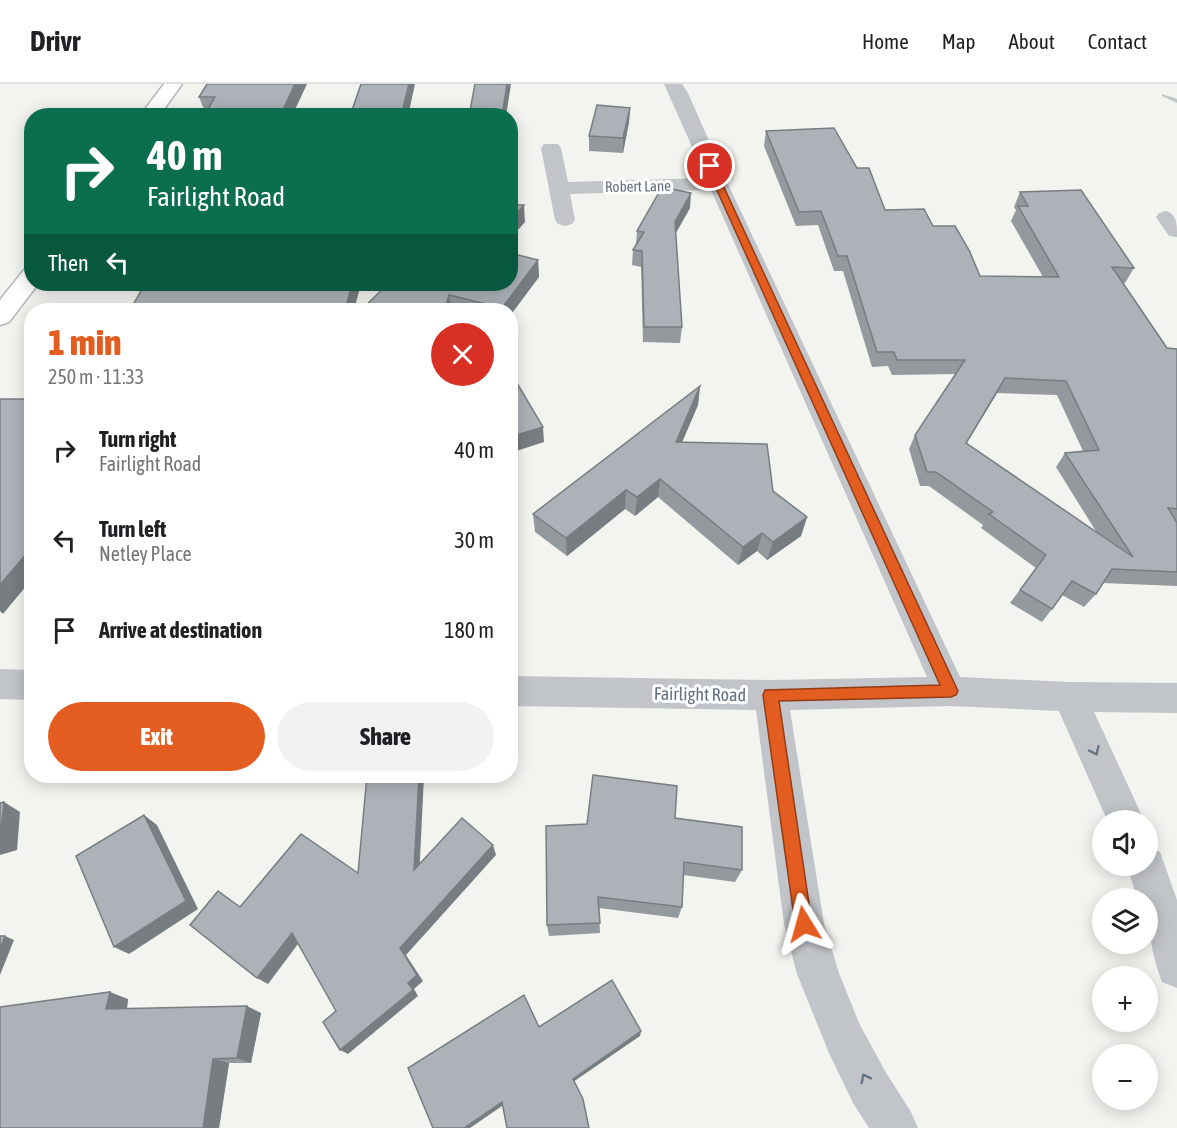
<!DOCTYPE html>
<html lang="en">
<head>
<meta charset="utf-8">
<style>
	:root { --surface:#fff; --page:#f2f2f2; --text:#202124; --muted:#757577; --line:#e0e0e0; --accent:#e45d20 }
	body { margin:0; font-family:"Asap Condensed",sans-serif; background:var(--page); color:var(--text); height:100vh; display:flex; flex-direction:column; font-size:22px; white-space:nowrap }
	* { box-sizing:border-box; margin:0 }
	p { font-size:20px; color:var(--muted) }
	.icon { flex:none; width:33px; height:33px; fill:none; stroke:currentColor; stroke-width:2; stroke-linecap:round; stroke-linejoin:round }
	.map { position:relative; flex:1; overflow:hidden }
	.panel { position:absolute; left:24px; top:219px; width:494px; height:480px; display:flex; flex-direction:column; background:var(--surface); border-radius:24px; box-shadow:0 3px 15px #0003 }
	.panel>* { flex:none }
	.banner { position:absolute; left:24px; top:24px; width:494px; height:183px; border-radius:24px; box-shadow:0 3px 15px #0003; background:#0b6e4f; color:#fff; overflow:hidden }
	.buttons { position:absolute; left:1092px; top:726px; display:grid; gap:12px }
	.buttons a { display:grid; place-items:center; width:66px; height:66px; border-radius:50%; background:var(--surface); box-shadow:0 3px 15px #0003; font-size:30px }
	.pin { position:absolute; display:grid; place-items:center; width:51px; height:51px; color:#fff; margin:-26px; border:3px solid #fff; border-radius:50%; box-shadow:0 2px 6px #0007 }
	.me { position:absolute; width:66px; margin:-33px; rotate:352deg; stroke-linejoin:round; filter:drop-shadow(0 0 4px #0008) }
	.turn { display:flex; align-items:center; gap:21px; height:126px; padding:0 24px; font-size:27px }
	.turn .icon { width:78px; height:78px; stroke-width:2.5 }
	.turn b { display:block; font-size:42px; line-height:51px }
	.then { display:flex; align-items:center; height:57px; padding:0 24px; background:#0003; gap:12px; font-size:22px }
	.round { display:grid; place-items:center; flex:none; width:63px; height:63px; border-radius:32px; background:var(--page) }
	.headline { display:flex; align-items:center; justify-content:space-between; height:102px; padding:0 24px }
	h1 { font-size:36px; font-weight:800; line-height:45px; color:var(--accent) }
	.action { display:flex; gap:12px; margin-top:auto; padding:12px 24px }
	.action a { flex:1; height:69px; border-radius:36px; background:var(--accent); color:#fff; font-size:24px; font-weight:800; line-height:69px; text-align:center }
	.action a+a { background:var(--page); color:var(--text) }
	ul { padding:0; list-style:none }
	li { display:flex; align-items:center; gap:18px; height:90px; padding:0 24px }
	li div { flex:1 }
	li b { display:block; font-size:22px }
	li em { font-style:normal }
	header { display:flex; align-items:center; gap:36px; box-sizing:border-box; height:84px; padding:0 30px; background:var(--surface); border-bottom:2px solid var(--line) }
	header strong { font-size:28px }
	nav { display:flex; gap:33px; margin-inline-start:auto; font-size:21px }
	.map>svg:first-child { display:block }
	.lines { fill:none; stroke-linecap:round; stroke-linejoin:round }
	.stream { fill:#bcc6cb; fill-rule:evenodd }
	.secondary-casing { stroke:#b3b8bc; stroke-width:3 }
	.minor { fill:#c1c4c8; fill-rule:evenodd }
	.secondary { fill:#fff; fill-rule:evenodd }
	.wall { fill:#94999e; fill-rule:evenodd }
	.shaded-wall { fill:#787d81 }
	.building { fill:#acb2b8; stroke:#787d81; stroke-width:1.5; fill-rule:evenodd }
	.oneway { stroke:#677585 }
	.route { fill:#e45d20; stroke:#943c15; stroke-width:1.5 }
	.labels { text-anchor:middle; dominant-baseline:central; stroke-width:6; stroke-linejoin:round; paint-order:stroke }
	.far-street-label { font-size:15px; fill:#627181; stroke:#fff }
	.street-label { font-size:18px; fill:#627181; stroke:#fff }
</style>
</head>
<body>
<header>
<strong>Drivr</strong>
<nav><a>Home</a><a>Map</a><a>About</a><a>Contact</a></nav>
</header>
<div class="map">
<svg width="1177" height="1044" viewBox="0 0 1177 1044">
	<rect width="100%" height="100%" fill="#f3f4ef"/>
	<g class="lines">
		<polygon class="stream" points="1162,10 1177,15 1177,19 1162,12"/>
		<defs>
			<g id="secondary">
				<polygon points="164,0 182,0 159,32 140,32"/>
				<polygon points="32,184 32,200 38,200 9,238 0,241 0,216 24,186"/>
			</g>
		</defs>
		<use href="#secondary" class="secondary-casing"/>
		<g class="minor">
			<polygon points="664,0 682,0 688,9 728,100 960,593 1070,598 1177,599 1177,629 1094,628 1144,736 1107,736 1059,627 950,622 790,626 824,840 839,889 859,939 885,987 911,1028 918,1044 869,1044 853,1019 829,969 797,890 784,840 756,626 510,622 510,592 771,596 927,593 711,106 570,110 575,136 572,140 565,142 558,140 555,136 541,64 544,60 558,60 561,64 568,98 706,94"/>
			<path d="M1166 127C1177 130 1177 141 1177 153L1169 152 1156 133 1159 129Z"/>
			<polygon points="0,585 32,586 32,616 0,615"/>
			<path d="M1148 763 1160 768 1177 816V904L1162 898C1151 870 1148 844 1148 814H1137L1127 782H1148Z"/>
		</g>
		<use href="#secondary" class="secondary"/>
	</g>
	<g class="wall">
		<polygon points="207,0 292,32 205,28 199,13"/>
		<polygon points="630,24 629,38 623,69 589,67 589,52"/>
		<path d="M766 47 857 84 885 126 933 142 980 192 1043 193 1011 137 1016 126 1014 123 1020 108 1134 184 1125 199H1123L1167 264 1177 265V502L1103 499 1096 510 1084 523 1062 511 1052 525 1042 538 1010 519 1036 484 981 444 983 441 929 402H920L909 365 915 351 955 290 892 291 888 282 872 283 843 187H834L818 141 796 142 764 62ZM997 309 1057 311 1083 367 1065 369 1056 383 1097 449 967 359Z"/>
		<polygon points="690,124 675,150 682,243 680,259 643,258 641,183 632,181 633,166 636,161 637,147"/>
		<polygon points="538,176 539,193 510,226 361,226"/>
		<polygon points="700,302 698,321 682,358 773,407 807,433 801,452 767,476 757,467 738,481 658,413 635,432 625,425 567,472 535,448 533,430"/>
		<polygon points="675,734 742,786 735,798 683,791 682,823 678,834 599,824 600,849 549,852 547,841 587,740"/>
		<polygon points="128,915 127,925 261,929 251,979 229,979 219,1044 0,1044"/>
	</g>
	<g class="shaded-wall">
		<polygon points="295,0 307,0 292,32 280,32"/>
		<polygon points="409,0 415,0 408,32 401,32"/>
		<polygon points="507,0 511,0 506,32 502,32"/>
		<polygon points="630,24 629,38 623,69 623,54"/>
		<polygon points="691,109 690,124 673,154 675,138"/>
		<polygon points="524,121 525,138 510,155 510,137"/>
		<polygon points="538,176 539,193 510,232 510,226 502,226 502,224"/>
		<polygon points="352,200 361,200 354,226 345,226"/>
		<polygon points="449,211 451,226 445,226"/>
		<polygon points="1005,294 997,309 958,373 966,359"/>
		<polygon points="700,302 698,321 674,377 676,358"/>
		<polygon points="543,343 544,358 510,369 510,353"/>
		<polygon points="660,395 658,413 635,432 637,413"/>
		<polygon points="626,406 625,425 567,472 566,454"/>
		<polygon points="807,433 801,452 767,476 773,458"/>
		<polygon points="762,449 757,467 738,481 743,463"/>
		<polygon points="32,463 32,495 3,530 0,527 0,501"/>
		<polygon points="419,692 424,692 419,795 414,786"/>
		<polygon points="4,718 20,728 17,766 0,771 0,756"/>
		<polygon points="144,731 157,741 198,825 129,870 114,863"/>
		<polygon points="493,761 496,771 406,871 423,897 414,905 418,912 348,970 340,966 400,864"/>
		<polygon points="292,849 301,856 268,900 257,894"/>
		<polygon points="5,852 14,856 0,891 0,865"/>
		<polygon points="110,908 128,915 126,931 106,925"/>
		<polygon points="247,922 261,929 251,979 237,974"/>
		<polygon points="641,947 640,952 573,998 573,995"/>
		<polygon points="213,975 229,979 219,1044 203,1044"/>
		<polygon points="502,1018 505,1020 470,1044 464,1044"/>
	</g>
	<g class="building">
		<polygon points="207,0 295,0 280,32 204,32 215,13 199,13"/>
		<polygon points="361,0 409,0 401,32 350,32"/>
		<polygon points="475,0 507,0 502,32 469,32"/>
		<polygon points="597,21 630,24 623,54 589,52"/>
		<path d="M834 44 857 84H869L885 126 924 125 933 142H955L969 166 980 192 1059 193 1018 122H1028L1020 108 1081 106 1134 184 1112 183 1167 264 1177 265V425L1168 424 1177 439V488L1112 485 1096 510 1072 497 1052 525 1020 506 1046 471 989 430 993 428 936 388H927L915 351 965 276H897L894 268H877L847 172H838L821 127 799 128 766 47ZM1005 294 1066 297 1099 366 1065 369 1133 473 966 359Z"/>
		<polygon points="662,103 691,109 675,138 682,243 644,243 642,167 633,166 644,148 637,147"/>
		<polygon points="510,121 524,121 510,137"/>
		<polygon points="510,169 538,176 502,224 449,211 445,226 361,226 388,200 510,200"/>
		<polygon points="145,200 352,200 345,226 130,226"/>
		<polygon points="514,294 543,343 510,353 510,295"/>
		<polygon points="700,302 676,358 767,360 773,407 807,433 773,458 762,449 743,463 660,395 637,413 626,406 566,454 533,430"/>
		<polygon points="32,313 32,463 0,501 0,315 30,315"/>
		<polygon points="593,691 677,702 675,734 742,743 742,786 684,778 682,823 598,813 600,839 547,841 546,742 587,740"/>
		<polygon points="367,692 419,692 414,786 462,734 493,761 400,864 417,891 408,899 413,906 340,966 323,938 336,927 292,849 257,894 190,841 218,807 240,823 301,750 358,789"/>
		<polygon points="4,718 0,756 0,719"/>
		<polygon points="144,731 186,817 114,863 76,772"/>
		<polygon points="0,852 5,852 0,865"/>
		<polygon points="612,896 641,947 573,995 583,1015 589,1044 507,1044 502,1018 464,1044 433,1044 408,984 524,911 539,943"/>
		<polygon points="110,908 106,925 247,922 237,974 213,975 203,1044 0,1044 0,923"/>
	</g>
	<defs><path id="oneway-chevron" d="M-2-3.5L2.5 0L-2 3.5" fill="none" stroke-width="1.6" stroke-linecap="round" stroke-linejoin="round" transform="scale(1.5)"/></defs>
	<g class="oneway">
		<use href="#oneway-chevron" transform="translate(1095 667) rotate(65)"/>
		<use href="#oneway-chevron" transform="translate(865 994) rotate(-117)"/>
	</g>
	<polygon class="route" points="707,80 714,82 958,607 956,611 951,613 779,617 812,840 810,846 804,848 798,846 795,840 763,611 765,606 940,601 706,82"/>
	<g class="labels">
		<g class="far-street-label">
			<text transform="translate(638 102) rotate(-1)">Robert Lane</text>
		</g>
		<g class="street-label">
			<text transform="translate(700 610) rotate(1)">Fairlight Road</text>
		</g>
	</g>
</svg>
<div class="buttons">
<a><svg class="icon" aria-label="sound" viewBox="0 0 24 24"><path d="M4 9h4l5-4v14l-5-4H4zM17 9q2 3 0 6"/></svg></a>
<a><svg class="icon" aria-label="layers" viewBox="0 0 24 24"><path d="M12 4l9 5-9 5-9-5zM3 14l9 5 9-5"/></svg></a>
<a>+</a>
<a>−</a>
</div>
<div class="pin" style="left:710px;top:82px;background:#d93025"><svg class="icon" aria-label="arrive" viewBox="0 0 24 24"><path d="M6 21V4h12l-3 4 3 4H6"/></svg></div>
<svg class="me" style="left:804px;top:840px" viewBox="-20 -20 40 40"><path d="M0-17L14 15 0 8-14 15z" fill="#e45d20" stroke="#fff" stroke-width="4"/></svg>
<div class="banner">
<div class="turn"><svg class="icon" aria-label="right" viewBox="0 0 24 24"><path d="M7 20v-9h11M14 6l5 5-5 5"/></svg><div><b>40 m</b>Fairlight Road</div></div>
<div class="then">Then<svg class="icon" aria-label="left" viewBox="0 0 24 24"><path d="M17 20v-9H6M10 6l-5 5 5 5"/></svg></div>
</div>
<section class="panel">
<div class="headline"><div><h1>1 min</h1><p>250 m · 11:33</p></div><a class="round" style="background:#d93025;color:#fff"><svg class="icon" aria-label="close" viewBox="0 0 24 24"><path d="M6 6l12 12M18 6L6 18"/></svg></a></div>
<ul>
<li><svg class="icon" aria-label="right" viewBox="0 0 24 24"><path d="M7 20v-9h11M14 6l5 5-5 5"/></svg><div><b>Turn right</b><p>Fairlight Road</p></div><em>40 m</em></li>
<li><svg class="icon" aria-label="left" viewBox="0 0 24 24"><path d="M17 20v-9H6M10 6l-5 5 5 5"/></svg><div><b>Turn left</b><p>Netley Place</p></div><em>30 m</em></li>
<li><svg class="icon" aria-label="arrive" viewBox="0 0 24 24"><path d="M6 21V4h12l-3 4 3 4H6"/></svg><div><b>Arrive at destination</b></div><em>180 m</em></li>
</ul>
<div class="action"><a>Exit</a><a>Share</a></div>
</section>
</div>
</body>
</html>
